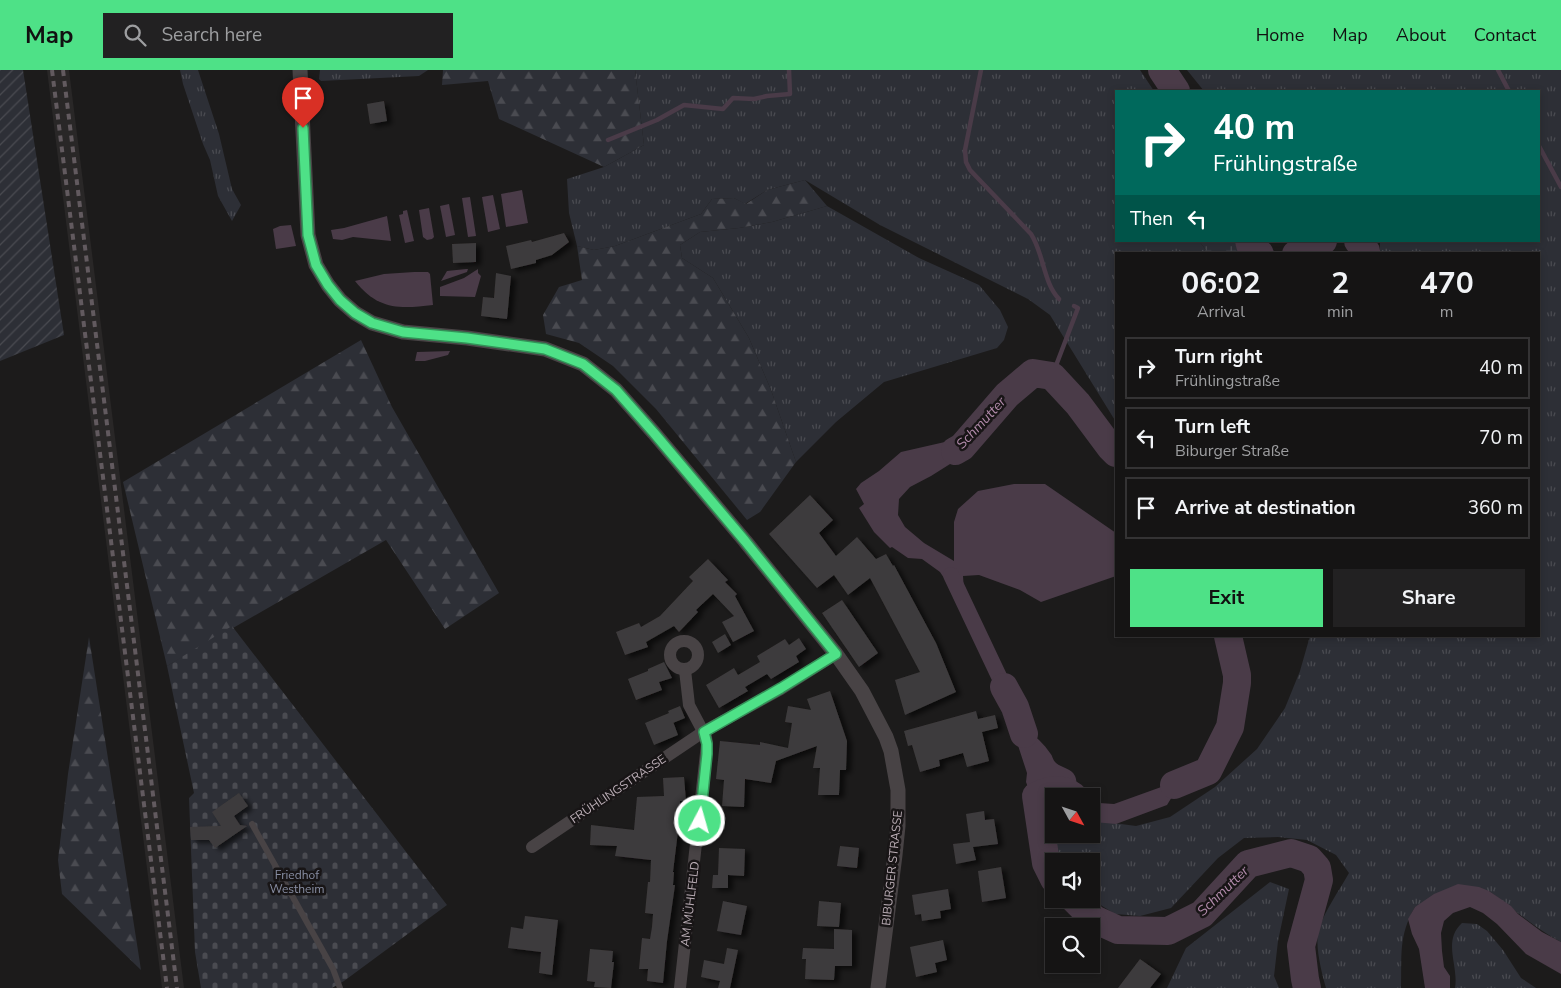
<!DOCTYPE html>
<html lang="en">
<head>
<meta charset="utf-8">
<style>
	:root { --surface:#151414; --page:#222122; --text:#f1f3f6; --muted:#9d9ea0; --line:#343334; --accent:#4ee187 }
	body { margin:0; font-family:"Nunito Sans",sans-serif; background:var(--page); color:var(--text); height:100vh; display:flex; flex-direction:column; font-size:19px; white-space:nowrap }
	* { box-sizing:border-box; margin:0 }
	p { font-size:16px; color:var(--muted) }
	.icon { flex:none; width:28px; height:28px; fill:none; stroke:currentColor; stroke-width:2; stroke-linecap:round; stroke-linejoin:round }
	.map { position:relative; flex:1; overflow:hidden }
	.side { position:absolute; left:1115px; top:182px; width:425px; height:385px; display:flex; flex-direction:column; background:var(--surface); border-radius:0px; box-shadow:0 2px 8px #0003,0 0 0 1px var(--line) }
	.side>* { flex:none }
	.top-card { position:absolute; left:1115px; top:20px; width:425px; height:152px; border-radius:0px; box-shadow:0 2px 8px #0003,0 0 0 1px var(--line); background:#00695c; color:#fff; overflow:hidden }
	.needle { width:32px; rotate:130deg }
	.tools { position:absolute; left:1045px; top:718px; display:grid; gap:10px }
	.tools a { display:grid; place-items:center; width:55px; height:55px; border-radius:0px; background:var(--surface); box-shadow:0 2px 8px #0003,0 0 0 1px var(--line); font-size:25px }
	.pin { position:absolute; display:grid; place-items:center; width:42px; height:42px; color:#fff; margin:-51px -21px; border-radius:50% 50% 50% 0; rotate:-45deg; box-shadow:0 0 5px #0007 }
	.pin .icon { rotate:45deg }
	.me { position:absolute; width:55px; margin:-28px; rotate:6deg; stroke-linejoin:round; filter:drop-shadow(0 0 4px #0008) }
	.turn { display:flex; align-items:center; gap:18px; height:105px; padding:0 15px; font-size:22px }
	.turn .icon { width:65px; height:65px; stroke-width:2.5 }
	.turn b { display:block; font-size:35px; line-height:42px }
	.then { display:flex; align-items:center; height:48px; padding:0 15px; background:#0003; gap:10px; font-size:19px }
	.eta { display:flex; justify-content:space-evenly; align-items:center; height:85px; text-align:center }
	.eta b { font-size:30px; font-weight:700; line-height:35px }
	.primary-button { display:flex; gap:10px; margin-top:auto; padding:10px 15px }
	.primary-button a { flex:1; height:58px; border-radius:0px; background:var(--accent); color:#111; font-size:20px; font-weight:700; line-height:58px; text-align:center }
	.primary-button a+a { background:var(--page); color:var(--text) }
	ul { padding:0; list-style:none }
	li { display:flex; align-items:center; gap:15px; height:62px; margin:0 10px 8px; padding:0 5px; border:2px solid var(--line); border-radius:0px }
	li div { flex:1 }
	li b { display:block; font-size:19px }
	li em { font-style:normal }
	header { display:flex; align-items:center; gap:30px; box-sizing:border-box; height:70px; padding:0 25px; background:var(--accent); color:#111 }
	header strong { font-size:24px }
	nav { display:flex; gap:28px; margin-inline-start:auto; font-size:18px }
	.search { width:350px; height:45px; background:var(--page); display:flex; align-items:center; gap:12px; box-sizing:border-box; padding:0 18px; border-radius:0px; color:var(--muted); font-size:19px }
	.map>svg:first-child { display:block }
	.built { fill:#292727 }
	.grass { fill:url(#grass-tufts) }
	.forest { fill:url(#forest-firs) }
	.wetland { fill:url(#wetland-marsh) }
	.cemetery { fill:url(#cemetery-stones) }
	.garden { fill:url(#garden-furrows) }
	.water { fill:#4a3b48 }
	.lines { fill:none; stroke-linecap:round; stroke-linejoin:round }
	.stream { stroke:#4a3b48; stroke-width:4.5 }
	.canal { stroke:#4a3b48; stroke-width:16 }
	.river { stroke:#4a3b48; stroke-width:28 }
	.building { fill:#3e3b3c; filter:url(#shadow) }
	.service { stroke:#484345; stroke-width:6 }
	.minor { stroke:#484345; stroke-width:12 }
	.tertiary { stroke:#484345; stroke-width:15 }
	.rail { stroke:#625a5f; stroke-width:4; stroke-dasharray:6 5; stroke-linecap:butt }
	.route-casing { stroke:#339258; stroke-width:12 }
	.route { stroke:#4ee187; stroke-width:9 }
	.labels { text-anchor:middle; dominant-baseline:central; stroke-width:5; stroke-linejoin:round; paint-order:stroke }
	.street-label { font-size:12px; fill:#bbaeb6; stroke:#181516 }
	.park-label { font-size:12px; fill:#888ea3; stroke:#181516 }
	.water-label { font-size:14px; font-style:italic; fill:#b18aaa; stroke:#181516 }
</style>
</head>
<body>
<header>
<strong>Map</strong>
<div class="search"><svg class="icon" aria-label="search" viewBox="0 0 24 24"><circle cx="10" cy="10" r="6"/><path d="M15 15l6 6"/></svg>Search here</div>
<nav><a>Home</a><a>Map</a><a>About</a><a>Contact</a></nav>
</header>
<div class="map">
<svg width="1561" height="918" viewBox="0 0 1561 918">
	<defs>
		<pattern id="grass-tufts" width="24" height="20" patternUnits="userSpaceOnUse" patternTransform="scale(1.25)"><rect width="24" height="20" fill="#2d2f36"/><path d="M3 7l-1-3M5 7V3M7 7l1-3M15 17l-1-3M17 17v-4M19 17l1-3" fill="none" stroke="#4a4b51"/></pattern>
		<pattern id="forest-firs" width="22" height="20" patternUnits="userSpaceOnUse" patternTransform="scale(1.25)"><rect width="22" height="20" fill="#2d2f36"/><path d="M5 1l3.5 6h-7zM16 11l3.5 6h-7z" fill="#4a4b51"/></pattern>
		<pattern id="wetland-marsh" width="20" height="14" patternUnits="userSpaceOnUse" patternTransform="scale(1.25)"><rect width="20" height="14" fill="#2d2f36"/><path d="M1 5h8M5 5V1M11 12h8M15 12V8" fill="none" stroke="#4a4b51"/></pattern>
		<pattern id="cemetery-stones" width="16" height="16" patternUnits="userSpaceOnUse" patternTransform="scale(1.25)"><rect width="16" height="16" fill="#2d2f36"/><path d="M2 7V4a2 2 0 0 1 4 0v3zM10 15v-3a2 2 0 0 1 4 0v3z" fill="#4a4b51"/></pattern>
		<pattern id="garden-furrows" width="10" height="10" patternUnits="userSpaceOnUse" patternTransform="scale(1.25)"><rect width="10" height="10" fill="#2d2f36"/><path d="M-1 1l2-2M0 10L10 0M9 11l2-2" fill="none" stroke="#4a4b51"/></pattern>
		<filter id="shadow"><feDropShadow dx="5" dy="3" stdDeviation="2.5" flood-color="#0009"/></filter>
	</defs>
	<rect width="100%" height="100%" fill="#1c1b1b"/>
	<polygon class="built" points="47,0 69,0 184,918 162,918"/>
	<g class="grass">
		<polygon points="180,0 198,0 219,64 232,119 241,135 232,151 218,126 210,90 203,74 183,14"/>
		<polygon points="320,0 428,0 419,6 321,11 319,9"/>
		<polygon points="635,0 1140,0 1154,21 1116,21 1116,171 1199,171 1209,184 1116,184 1116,352 1050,245 1028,229 880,155 805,110 767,120 745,134 734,128 712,129 701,144 615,176 594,180 577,176 569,143 567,109 604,97 644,75"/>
		<path d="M1187 0H1561V872C1534 858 1513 838 1489 821L1415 837C1398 866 1402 886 1401 918H1326C1322 904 1314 874 1319 859 1325 840 1339 821 1349 803L1336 785 1307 770 1278 767 1244 768 1218 788 1171 838 1140 846 1115 844 1091 829V791H1056L1052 777 1055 764H1091V750L1136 756 1170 747 1215 717 1257 679 1285 638 1300 601 1310 566H1539V184H1380V171H1539V21H1204Z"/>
		<polygon points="827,136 919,188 979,215 1000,240 1008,257 1004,270 997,278 884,312 836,352 796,392 771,320 749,268 713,208 682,188 680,175 700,162 739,158 772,152"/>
		<polygon points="1270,812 1289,819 1278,871 1274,906 1279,918 1167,918 1186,878"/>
		<path d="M1462 853 1477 854 1487 861 1503 880 1521 908 1536 918H1455C1459 896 1442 871 1462 853Z"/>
	</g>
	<g class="forest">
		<polygon points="443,0 635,0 644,75 604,97 499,49 488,11 442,15"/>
		<polygon points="805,110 827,136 772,152 739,158 700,162 680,175 682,188 713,208 749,268 771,320 796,392 760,442 747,450 656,339 613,296 579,273 546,264 543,245 559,217 582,210 577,176 594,180 615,176 701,144 712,129 734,128 746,134 767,120"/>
		<polygon points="361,270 392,337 499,523 445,559 386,470 167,596 123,412"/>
		<polygon points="89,567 141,900 62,824 58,790 68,704"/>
	</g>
	<polygon class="wetland" points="1199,171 1234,171 1240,184 1209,184"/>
	<polygon class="cemetery" points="232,556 447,835 344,911 332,918 201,918 195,882 189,728 194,723 167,596"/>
	<polygon class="garden" points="0,0 23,0 64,265 0,291"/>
	<g class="water">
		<polygon points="522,120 528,153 506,157 501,124"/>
		<polygon points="493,125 500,159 488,162 482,127"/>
		<polygon points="470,127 476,166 468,167 462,128"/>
		<polygon points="449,134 455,165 446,167 440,136"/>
		<polygon points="429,138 434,167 432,169 427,170 423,167 419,140"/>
		<polygon points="407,140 414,171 405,173 399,145 403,144 403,141"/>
		<polygon points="387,146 391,171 353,167 342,170 333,169 331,160 344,158"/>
		<polygon points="291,155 296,176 276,179 273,159 280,156"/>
		<polygon points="466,199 468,199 467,202 441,211 447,201"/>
		<polygon points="478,199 478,203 481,206 475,227 440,226 440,217 464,208"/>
		<path d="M414 202H428L430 204 433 235C399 239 378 240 355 211L384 204Z"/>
		<polygon points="450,281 448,285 425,291 415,291 417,282"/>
		<polygon points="982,354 958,389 931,406 910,417 899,429 898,445 905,457 924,473 954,491 954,452 958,439 978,421 1014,414 1045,414 1116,463 1116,506 1041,532 1020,520 979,505 963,506 964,521 956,526 940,502 922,489 908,488 892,477 890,478 874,462 859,438 864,434 856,419 861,413 879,401 901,382 958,369"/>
		<polygon points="1216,566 1235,566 1241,595 1237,605"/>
		<path d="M1010 629 1025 646 1028 660C1036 667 1044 674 1050 683 1053 686 1052 689 1056 693 1062 698 1071 698 1075 706 1079 715 1072 720 1083 726H1054V730L1045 737 1049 743 1040 757 1036 756 1032 749 1031 725 1026 712 1027 703 1011 654Z"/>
		<polygon points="1196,694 1208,701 1175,722 1167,735 1116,754 1094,752 1091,750 1091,730 1099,733 1114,734 1164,716 1175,702"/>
		<polygon points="1458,814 1479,817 1489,821 1511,836 1518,844 1542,862 1561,872 1561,904 1526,884 1497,854 1483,843 1470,837 1453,843 1444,851 1441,863 1442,881 1444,897 1450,906 1450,918 1425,918 1419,879 1412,864 1408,849 1415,837 1434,824"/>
	</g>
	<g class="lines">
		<g class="stream">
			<path d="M981 0 965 80 966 92 970 100 1031 164C1044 184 1043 212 1059 229"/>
			<polyline points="1498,0 1509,21"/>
			<polyline points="608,70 657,50 684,35 723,39 733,28 754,29 767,26 790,24 789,0"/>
			<polyline points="1539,76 1561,117"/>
			<polyline points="1052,306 1078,238 1074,236"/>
		</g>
		<polyline class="canal" points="951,505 1004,617"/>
		<g class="river">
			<polyline points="1162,0 1176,21"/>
			<polyline points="1249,171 1251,178 1260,184"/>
			<polyline points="1358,171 1366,181 1365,184"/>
			<polyline points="1296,184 1323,171"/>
			<polyline points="955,381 962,377 1007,325 1033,303 1052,306 1078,334 1110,377 1116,383"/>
			<polyline points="1004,617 1015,637 1024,664"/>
			<polyline points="1174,715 1208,701 1230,657 1237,613 1237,605 1228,566"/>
			<path d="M1054 809 1046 793 1036 726C1048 720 1061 717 1073 726"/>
			<polyline points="1074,829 1094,849 1118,860 1168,861 1202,844 1248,794 1291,783 1309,789 1317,798 1319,810 1301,876 1305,909 1307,918"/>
		</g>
	</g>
	<g class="building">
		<polygon points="384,31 387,51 370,54 367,34"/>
		<polygon points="564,163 569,172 552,185 536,190 536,193 511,199 506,176 531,170 532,172"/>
		<polygon points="476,173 476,192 453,193 452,174"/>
		<polygon points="496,203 511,206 507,249 481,246 483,227 494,228"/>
		<polygon points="810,425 833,450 819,463 836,486 857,467 876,489 886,484 893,496 894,495 936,573 956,622 905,645 895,610 920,602 870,508 848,525 834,505 817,518 769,464"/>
		<polygon points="708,489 728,510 725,512 737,524 735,526 754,561 733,572 722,552 734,546 713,524 696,540 698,542 679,562 674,556 646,572 648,577 625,585 616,562 639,553 641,557 660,546 693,511 689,507"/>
		<polygon points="842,530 878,583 859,597 822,543"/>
		<polygon points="725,564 731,575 718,583 712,572"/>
		<polygon points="799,568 806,579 796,586 799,592 771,609 767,604 745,617 748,621 719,638 706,615 734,598 738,605 760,592 757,586 785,569 789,575"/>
		<polygon points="664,592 672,608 659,612 662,620 636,630 628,609 648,601 648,599"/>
		<polygon points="830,621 847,671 846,700 840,700 839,725 818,725 820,698 813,698 817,676 776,691 771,713 745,709 744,737 722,736 724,710 716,709 720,671 760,675 760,672 788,678 792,653 785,652 788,636 811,640 807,629"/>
		<polygon points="680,636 685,648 673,653 671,646 678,665 654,675 645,653 669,643 668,641"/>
		<polygon points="976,641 978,649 995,645 998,658 982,662 989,691 967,697 963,683 939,690 940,696 920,702 912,675 908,676 904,661"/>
		<polygon points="684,707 686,731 680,731 680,745 673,802 674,802 673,815 675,815 667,871 663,913 647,911 648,899 639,899 642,868 650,869 652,857 653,844 645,843 648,812 650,812 651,790 615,786 617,776 590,775 591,755 634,760 637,727 664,726 663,708"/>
		<polygon points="239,723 248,736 234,746 240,755 247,756 215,778 209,770 191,770 190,757 221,756 212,742"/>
		<polygon points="984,741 985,750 994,749 998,774 973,777 976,790 956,794 953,774 970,772 966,744"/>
		<polygon points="840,776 859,778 857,798 837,796"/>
		<polygon points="719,778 745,779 744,806 728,805 728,818 712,818 713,805 718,805"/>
		<polygon points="1001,797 1006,828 982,832 978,801"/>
		<polygon points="948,819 951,839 940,841 941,848 922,851 921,844 915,845 912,825"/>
		<polygon points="723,831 747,836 741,865 717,861"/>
		<polygon points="819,831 841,833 839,857 817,856"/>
		<polygon points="525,846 558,850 552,905 539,903 541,882 508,878 511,857 523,859"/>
		<polygon points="834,859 852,860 852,896 835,896 834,910 805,909 806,889 802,889 803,878 834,879"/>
		<polygon points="943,870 947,890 935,893 937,902 916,907 910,877"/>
		<polygon points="727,878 738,880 730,918 718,918 720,911 701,907 704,890 724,894"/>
		<polygon points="590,879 613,881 612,892 614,892 611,918 594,917 595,912 587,911"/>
		<polygon points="1140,889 1161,904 1150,918 1118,918"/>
	</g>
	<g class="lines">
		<polyline class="service" points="252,754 333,899 340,918"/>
		<g class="minor">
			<circle cx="684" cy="585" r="14"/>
			<polyline points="532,777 703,662 781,619 836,584"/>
			<polyline points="680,918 707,674 706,667 689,635 685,600"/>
		</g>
		<polyline class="tertiary" points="300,0 308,165 316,195 328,215 340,230 355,243 372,253 403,262 467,268 545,279 583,294 616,320 654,363 745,471 836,584 862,621 886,667 891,681 898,720 898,756 895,785 878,918"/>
		<g class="rail">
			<polyline points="52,0 167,918"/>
			<polyline points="63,0 177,918"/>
		</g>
	</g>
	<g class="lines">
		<defs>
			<polyline id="route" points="303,58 308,165 316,195 328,215 340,230 355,243 372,253 403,262 467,268 545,279 583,294 616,320 654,363 745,471 836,584 781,618 704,662 707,674 707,684 700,751"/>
		</defs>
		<use href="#route" class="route-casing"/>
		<use href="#route" class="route"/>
	</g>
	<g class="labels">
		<g class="street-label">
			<text transform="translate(618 719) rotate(-34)">FRÜHLINGSTRASSE</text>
			<text transform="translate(892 798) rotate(-84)">BIBURGER STRASSE</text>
			<text transform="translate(690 834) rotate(-83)">AM MÜHLFELD</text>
		</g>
		<g class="park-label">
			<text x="297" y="805">Friedhof<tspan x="297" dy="14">Westheim</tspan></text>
		</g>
		<g class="water-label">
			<text transform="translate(981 353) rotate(-47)">Schmutter</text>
			<text transform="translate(1223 821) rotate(-44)">Schmutter</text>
		</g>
	</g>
</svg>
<div class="tools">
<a><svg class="needle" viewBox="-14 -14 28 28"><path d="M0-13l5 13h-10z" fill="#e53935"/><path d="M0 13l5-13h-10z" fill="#9d9ea0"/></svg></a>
<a><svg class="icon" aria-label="sound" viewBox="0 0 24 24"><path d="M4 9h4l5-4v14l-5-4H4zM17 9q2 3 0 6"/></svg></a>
<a><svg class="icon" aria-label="search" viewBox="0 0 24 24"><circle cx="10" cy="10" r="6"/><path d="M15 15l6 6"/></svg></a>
</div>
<div class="pin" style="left:303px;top:58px;background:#d93025"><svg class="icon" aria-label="arrive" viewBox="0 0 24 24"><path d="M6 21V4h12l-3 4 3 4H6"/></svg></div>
<svg class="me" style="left:700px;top:751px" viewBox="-20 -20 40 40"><circle r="17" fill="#4ee187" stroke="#fff" stroke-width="3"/><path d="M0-11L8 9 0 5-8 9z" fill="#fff"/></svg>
<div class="top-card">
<div class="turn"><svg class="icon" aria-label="right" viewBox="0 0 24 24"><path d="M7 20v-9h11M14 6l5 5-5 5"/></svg><div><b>40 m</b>Frühlingstraße</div></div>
<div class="then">Then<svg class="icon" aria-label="left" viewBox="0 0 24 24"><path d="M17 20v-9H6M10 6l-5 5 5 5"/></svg></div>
</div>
<section class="side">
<div class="eta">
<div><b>06:02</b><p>Arrival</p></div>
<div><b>2</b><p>min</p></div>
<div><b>470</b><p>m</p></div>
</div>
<ul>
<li><svg class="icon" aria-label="right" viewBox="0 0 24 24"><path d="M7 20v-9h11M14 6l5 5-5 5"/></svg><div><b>Turn right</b><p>Frühlingstraße</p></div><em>40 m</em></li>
<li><svg class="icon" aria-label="left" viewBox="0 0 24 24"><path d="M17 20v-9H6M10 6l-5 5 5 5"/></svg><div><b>Turn left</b><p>Biburger Straße</p></div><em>70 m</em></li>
<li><svg class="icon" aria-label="arrive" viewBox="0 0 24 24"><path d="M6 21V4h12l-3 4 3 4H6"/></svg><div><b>Arrive at destination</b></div><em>360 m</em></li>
</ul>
<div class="primary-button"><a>Exit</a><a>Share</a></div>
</section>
</div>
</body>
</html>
